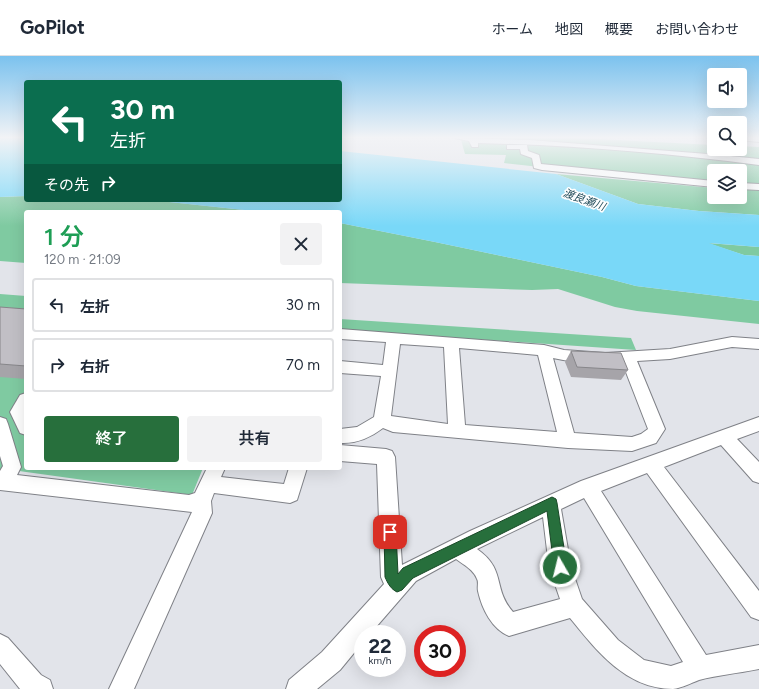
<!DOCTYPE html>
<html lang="ja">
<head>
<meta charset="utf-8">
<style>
	:root { --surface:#fff; --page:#f2f2f3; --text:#1f2937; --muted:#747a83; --line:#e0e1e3; --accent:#276f3c }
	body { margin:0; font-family:Figtree,"Noto Sans JP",sans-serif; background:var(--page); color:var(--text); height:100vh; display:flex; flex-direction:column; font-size:15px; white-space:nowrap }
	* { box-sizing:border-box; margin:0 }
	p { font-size:13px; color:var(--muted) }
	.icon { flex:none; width:22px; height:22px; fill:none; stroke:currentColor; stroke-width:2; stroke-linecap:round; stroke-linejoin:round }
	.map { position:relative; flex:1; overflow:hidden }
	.details { position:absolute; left:24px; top:154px; width:318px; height:260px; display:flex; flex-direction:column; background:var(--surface); border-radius:4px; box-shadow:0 4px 16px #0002 }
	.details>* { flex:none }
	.guide { position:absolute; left:24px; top:24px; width:318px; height:122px; border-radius:4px; box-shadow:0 4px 16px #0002; background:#0b6e4f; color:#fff; overflow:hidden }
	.controls { position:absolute; left:707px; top:12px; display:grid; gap:8px }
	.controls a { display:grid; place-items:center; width:40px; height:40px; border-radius:4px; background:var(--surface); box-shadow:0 4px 16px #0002; font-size:20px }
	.speed { position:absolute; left:354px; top:569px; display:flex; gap:8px; font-size:20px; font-weight:700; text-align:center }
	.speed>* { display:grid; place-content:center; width:52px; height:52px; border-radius:50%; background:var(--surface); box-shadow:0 4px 16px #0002; line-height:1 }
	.speed small { font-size:10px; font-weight:400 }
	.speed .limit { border:6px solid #d22; background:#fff; color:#111 }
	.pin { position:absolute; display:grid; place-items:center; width:34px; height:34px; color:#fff; margin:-17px; border-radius:8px; box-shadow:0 2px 6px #0006 }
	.me { position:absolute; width:44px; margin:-22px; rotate:352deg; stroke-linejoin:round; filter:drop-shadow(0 0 3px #0008) }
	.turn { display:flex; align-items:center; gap:14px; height:84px; padding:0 20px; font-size:18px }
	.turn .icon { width:52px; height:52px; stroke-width:2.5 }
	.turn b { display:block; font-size:28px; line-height:34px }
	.then { display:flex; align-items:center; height:38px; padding:0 20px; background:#0003; gap:8px; font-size:15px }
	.round { display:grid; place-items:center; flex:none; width:42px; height:42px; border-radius:4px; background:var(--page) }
	.head { display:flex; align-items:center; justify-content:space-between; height:68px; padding:0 20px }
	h1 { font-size:24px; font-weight:600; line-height:30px; color:#1e9e55 }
	.cta { display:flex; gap:8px; margin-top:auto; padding:8px 20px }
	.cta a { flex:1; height:46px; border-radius:4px; background:var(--accent); color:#fff; font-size:16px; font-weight:600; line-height:46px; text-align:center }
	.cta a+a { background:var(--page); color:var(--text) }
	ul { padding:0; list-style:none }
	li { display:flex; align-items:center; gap:12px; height:54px; margin:0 8px 6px; padding:0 12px; border:2px solid var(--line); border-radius:4px }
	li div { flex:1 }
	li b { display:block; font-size:15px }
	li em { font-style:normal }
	header { display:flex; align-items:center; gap:24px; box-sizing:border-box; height:56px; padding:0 20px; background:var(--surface); border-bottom:1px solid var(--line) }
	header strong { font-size:19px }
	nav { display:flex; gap:22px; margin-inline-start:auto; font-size:14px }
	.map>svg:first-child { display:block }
	.green { fill:#7fcaa1 }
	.water { fill:#79d8f8 }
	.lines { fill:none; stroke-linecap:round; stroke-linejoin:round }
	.minor-casing { stroke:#7f8187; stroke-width:2 }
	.minor { fill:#fff; fill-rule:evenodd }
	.wall { fill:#a6a4a9 }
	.building { fill:#c1bfc5; stroke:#87868a }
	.route { fill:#276f3c; stroke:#194827 }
	.labels { text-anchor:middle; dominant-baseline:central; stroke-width:3; stroke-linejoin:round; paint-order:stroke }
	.far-water-label { font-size:11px; font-style:italic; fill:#254f5d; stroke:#fff }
</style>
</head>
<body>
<header>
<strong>GoPilot</strong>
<nav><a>ホーム</a><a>地図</a><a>概要</a><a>お問い合わせ</a></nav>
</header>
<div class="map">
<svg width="759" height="633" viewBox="0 0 759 633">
	<rect width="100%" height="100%" fill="#e2e4ea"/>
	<g class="green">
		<polygon points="455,82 577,82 714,89 714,93 740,93 740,90 759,91 759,133 740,132 740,115 714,115 714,130 504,107 506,99 465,98 461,84"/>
		<polygon points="556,118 714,132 714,141 740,141 740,134 759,134 759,159 699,155 638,148"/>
		<polygon points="26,140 26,144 151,144 264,156 26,156 26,207 0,205 0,141"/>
		<polygon points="340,167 435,186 602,221 636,230 759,245 759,268 637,255 615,251 558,233 532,234 340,227"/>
		<polygon points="707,187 759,191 759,200 744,199"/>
		<polygon points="0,238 26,240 26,412 203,412 192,439 19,415 0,417"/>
		<polygon points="340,263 631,282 636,294 340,274"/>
	</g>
	<g class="water">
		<polygon points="0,82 26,82 26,140 0,141"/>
		<polygon points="340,95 556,118 638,148 699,155 759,159 759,191 709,187 744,199 759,200 759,245 636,230 602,221 435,186 340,167 340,156 264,156 150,144 340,144"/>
	</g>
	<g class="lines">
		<defs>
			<g id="minor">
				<path d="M455 82 530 84 720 99 759 103V109C666 97 571 89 478 87V91H472L469 85Z"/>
				<polygon points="740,82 759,82 759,86 740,84"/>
				<polygon points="507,89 527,89 528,95 539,99 541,108 714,125 714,131 542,114 534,112 532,102 521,98 520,93 507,93"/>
				<polygon points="740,127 759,128 759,134 740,133"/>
				<path d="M340 273 544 289 564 294 605 297 670 293 732 281 759 283V293L732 291 670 303 637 305 665 373 656 387 632 395 568 392 393 376 383 372C370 382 356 388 340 387V373L357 371 374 361 381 320 340 317V305L383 309 386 286 340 283ZM400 288 444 291 448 368 391 360ZM459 292 538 299 557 376 465 369ZM553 302C575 307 600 308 622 306L648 373 641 378 632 381 574 377Z"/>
				<polygon points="26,337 26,379 20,377 10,356 20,339"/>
				<polygon points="0,361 6,363 8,368 21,411 17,419 189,439 195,437 207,412 225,412 221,421 284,428 289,412 307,412 297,444 290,447 214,437 211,445 212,457 134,633 109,633 192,456 0,434 0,415 3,410 0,400"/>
				<path d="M759 361V375L737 383 759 406V427L753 425 721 389 664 411 759 535V564L751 561 647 417 601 435 706 599 759 589V613C739 617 718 619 699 624 691 627 682 632 673 633 626 633 596 594 570 562L509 580C492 573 482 553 478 535 477 531 479 526 477 523 474 514 464 509 456 503L416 525 370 578H363V586L340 614 317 633H286L289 624 322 596 384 528 381 521 377 408 340 405V389L386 393 392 395 395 401 402 509 470 475 581 425ZM584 442 683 606 671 610 644 604 618 584 582 543 571 511 561 453ZM543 461 549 511 560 543 513 556C492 532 507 514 477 493Z"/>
				<polygon points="0,578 8,582 41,619 50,624 53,633 20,633 0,608"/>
			</g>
		</defs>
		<use href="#minor" class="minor-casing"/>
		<use href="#minor" class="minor"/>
	</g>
	<g class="wall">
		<polygon points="0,251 26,253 26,323 0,321"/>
		<polygon points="571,295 628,314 621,324 571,321 565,306"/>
	</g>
	<g class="building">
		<polygon points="0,251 26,253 26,310 0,308"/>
		<polygon points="571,295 621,297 628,314 577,311"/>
	</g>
	<linearGradient id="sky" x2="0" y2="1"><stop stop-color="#7bc2ee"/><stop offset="0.48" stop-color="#f2f3f6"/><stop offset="1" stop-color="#f2f3f6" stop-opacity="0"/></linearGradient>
	<rect width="759" height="170" fill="url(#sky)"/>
	<path class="route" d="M552 441 556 443 557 447 567 511 565 516 560 518 556 516 554 511 547 455 413 522 402 534 397 536C391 533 388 528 385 521L384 476 385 472 390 470 394 472 396 476 398 518 403 512Z"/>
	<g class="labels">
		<g class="far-water-label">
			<text transform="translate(584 144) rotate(20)">渡良瀬川</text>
		</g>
	</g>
</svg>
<div class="controls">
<a><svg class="icon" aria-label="sound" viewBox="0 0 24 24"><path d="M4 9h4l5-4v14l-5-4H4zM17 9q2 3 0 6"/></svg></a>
<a><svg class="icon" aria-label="search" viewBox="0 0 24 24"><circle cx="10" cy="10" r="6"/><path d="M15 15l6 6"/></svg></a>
<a><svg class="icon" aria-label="layers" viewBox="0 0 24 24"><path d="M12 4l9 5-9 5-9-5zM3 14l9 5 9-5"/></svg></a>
</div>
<div class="speed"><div>22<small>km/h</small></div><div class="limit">30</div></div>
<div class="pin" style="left:390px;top:476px;background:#d93025"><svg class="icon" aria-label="arrive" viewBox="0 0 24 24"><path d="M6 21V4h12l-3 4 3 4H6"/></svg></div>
<svg class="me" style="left:560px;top:511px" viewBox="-20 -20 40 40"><circle r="17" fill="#276f3c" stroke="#fff" stroke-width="3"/><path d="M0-11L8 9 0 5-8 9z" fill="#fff"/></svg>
<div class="guide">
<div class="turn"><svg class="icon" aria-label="left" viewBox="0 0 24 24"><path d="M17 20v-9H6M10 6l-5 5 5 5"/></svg><div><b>30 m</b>左折</div></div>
<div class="then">その先<svg class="icon" aria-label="right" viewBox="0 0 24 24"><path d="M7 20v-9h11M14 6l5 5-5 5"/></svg></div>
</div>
<section class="details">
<div class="head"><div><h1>1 分</h1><p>120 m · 21:09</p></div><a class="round"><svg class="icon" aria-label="close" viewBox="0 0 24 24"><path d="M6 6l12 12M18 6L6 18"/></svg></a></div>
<ul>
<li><svg class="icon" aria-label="left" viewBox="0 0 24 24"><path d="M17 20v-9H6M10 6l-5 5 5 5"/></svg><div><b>左折</b></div><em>30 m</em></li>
<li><svg class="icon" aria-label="right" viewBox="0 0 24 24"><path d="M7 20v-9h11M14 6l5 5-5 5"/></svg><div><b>右折</b></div><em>70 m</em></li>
</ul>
<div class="cta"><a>終了</a><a>共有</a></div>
</section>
</div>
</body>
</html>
